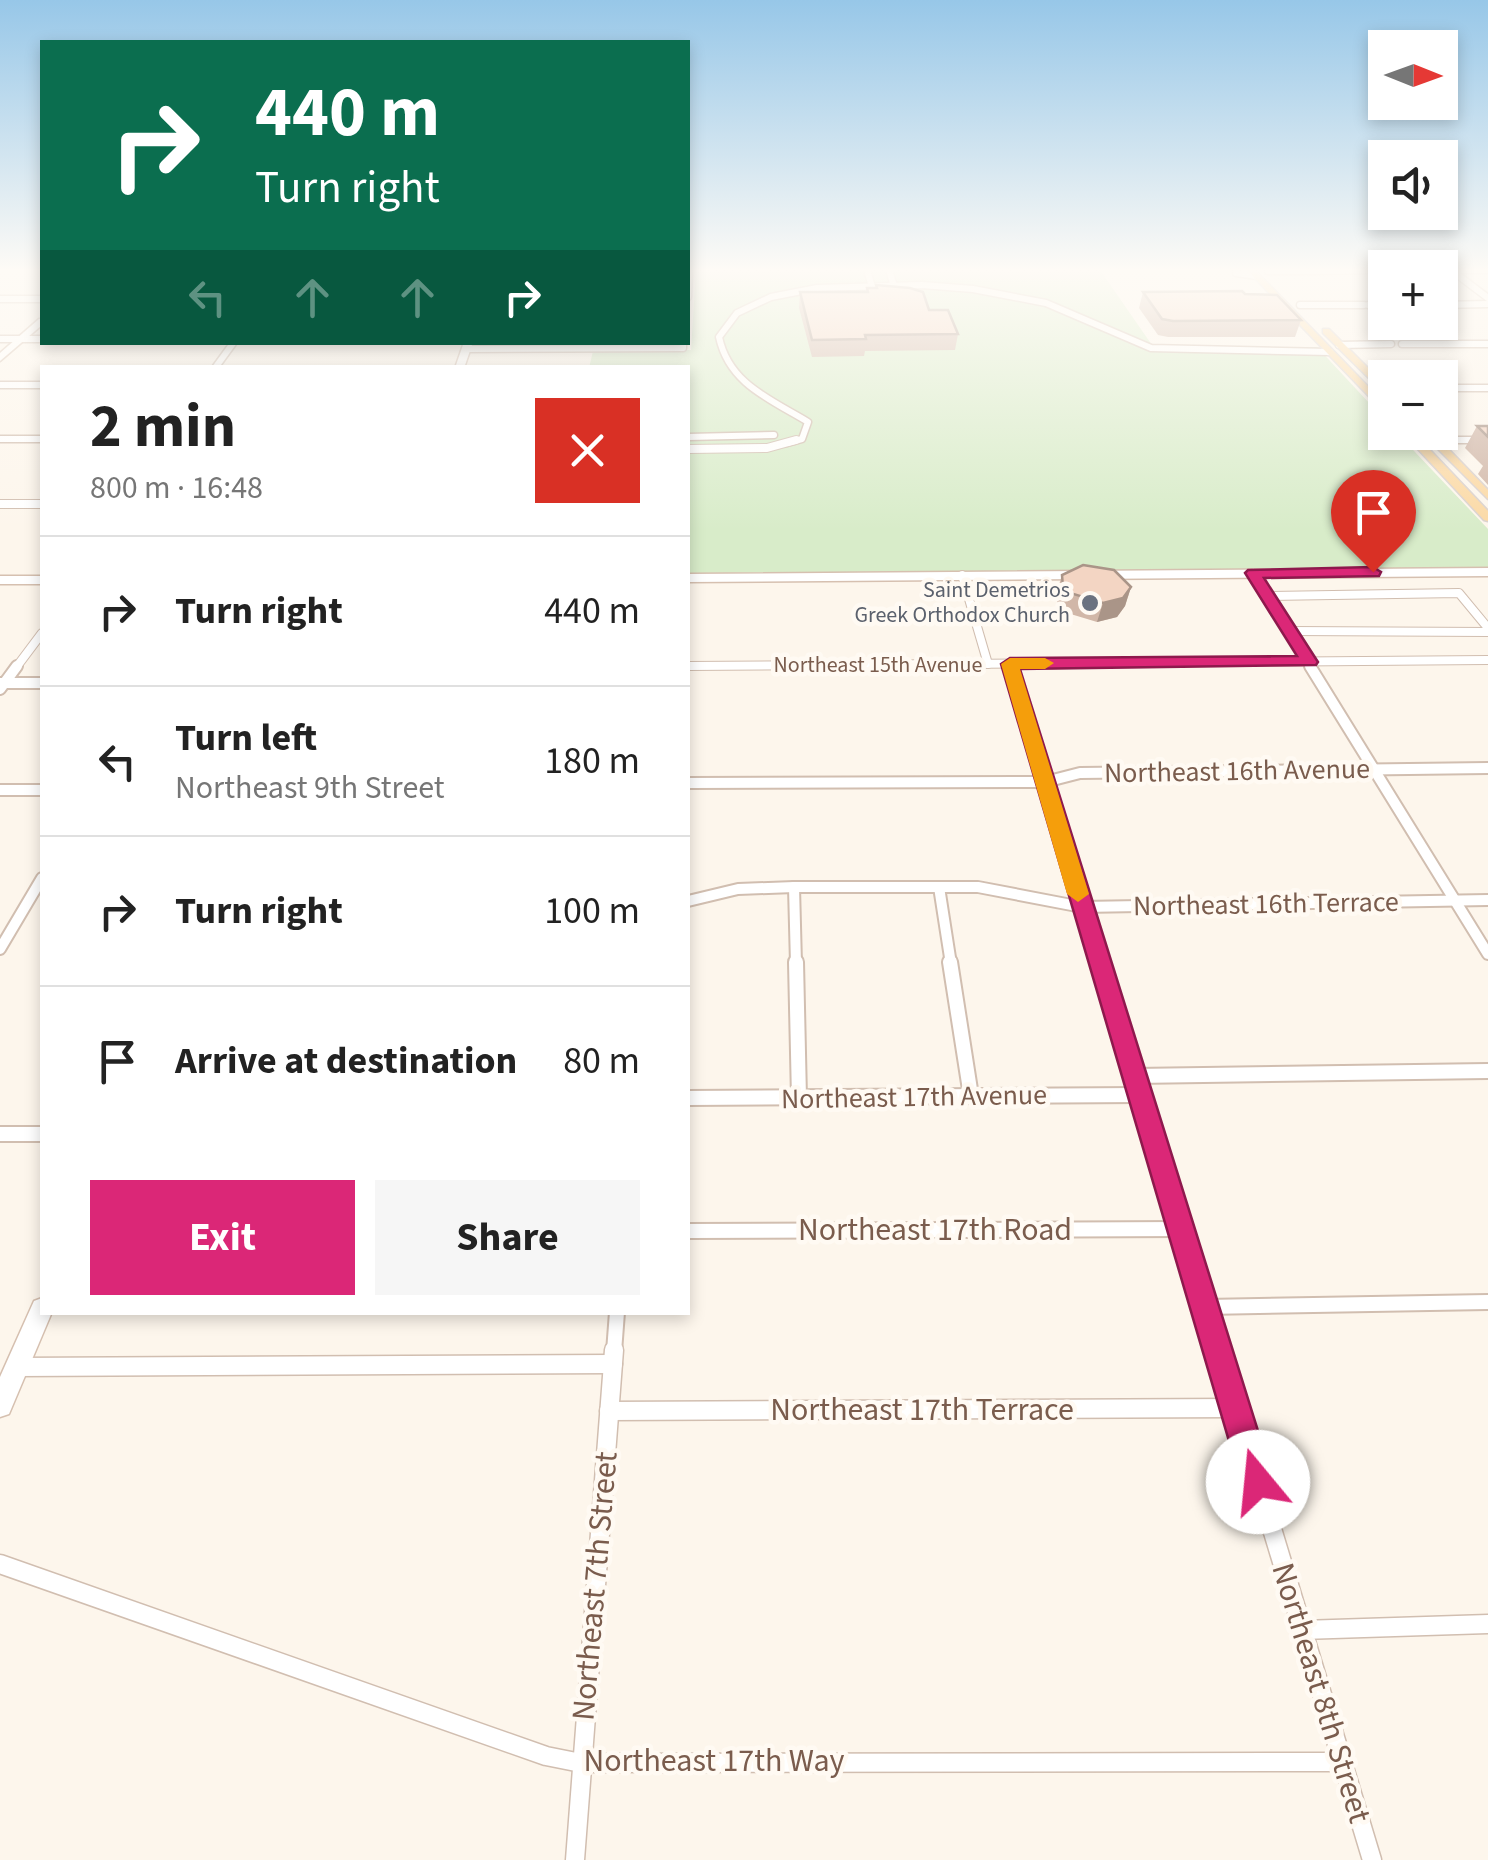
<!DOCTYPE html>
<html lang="en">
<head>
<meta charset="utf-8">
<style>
	:root { --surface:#fff; --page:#f6f6f6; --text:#222; --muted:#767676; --line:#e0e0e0; --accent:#db2777 }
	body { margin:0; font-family:"Source Sans 3",sans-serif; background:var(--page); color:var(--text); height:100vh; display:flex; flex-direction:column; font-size:38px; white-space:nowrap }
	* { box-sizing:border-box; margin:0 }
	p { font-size:32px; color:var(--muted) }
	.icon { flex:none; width:55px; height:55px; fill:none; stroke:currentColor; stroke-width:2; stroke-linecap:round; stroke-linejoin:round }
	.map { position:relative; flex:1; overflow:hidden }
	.sheet { position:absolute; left:40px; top:365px; width:650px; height:950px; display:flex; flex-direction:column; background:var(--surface); border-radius:0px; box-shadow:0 5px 15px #0003 }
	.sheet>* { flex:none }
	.guide { position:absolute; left:40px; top:40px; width:650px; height:305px; border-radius:0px; box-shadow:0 5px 15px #0003; background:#0b6e4f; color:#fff; overflow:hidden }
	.needle { width:65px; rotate:91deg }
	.fabs { position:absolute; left:1368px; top:30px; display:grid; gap:20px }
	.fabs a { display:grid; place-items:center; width:90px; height:90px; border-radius:0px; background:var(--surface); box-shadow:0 5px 15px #0003; font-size:50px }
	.pin { position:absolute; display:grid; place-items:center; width:85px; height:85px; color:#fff; margin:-102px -42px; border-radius:50% 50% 50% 0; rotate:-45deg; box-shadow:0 0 10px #0007 }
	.pin .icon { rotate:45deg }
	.me { position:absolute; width:110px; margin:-55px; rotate:343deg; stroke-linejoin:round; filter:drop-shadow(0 0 8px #0008) }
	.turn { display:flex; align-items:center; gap:35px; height:210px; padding:0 50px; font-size:45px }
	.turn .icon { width:130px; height:130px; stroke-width:2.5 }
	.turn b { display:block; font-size:70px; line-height:85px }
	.lanes { display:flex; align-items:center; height:95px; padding:0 50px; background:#0003; justify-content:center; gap:50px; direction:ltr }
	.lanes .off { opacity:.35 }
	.round { display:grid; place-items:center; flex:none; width:105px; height:105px; border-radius:0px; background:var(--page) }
	.head { display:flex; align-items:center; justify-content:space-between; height:170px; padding:0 50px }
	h1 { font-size:60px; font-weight:700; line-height:75px }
	.button { display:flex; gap:20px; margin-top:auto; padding:20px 50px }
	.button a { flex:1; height:115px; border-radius:0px; background:var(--accent); color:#fff; font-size:40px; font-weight:700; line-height:115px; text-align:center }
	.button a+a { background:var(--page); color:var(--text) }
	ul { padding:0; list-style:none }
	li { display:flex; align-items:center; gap:30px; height:150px; padding:0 50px; border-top:2px solid var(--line) }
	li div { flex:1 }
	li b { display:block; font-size:38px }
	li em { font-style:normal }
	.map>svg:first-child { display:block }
	.green { fill:#d8ecc9 }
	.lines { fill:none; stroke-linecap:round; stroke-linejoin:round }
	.street-far4-casing { stroke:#d1beb0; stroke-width:9 }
	.street-far3-casing { stroke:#d1beb0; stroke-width:10 }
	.street-far2-casing { stroke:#d1beb0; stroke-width:14 }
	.street-far1-casing { stroke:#d1beb0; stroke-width:18 }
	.street-casing { stroke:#d1beb0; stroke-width:21 }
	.secondary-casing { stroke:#d6c0b0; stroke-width:3 }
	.primary-casing { stroke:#dad1cd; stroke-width:3 }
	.street-far4 { stroke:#fff; stroke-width:6 }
	.street-far3 { stroke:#fff; stroke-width:8 }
	.street-far2 { stroke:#fff; stroke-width:10 }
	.street-far1 { stroke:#fff; stroke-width:14 }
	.street { stroke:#fff; stroke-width:18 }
	.secondary { fill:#fff; fill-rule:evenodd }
	.primary { fill:#fbd9a5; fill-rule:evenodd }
	.wall { fill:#d1b7a8 }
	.shaded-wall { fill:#aa9588 }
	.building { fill:#f3d5c3; stroke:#aa9588; stroke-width:2.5 }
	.route { fill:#db2777; stroke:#8e194d; stroke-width:2.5 }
	.slow { fill:#f59e0b }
	.worship-dot { fill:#6b7280; stroke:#fffaf3; stroke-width:4 }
	.labels { text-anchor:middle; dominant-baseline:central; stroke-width:9; stroke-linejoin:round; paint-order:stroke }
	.far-worship-label { font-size:22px; fill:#5b616d; stroke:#fffaf3; text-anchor:end }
	.far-street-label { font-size:22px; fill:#7a5c4d; stroke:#fffaf3 }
	.street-label { font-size:28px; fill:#7a5c4d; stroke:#fffaf3 }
	.near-street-label { font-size:32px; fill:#7a5c4d; stroke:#fffaf3 }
</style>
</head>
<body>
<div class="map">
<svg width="1488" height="1860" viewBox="0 0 1488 1860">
	<rect width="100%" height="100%" fill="#fdf6ec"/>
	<polygon class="green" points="696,270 1100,270 1154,348 1317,347 1385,420 1385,432 1397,433 1488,529 1488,568 688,573 688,368 589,368 593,351 691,350"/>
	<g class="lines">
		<defs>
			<g id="street-far4">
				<polyline points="867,270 872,287"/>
				<polyline points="889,270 894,286"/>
				<polyline points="1440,270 1488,270"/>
				<polyline points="1451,270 1488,298"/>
				<polyline points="1268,271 1304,271"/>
				<polyline points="1308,271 1385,270"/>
				<polyline points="1236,273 1257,276"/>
				<polyline points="688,297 689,270"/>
				<polyline points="0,299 42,299"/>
				<polyline points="1300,305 1364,305"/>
				<polyline points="1368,305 1385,305"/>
				<polyline points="1440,305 1488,304"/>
				<polyline points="0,339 42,339"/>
				<polyline points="1402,344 1488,344"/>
				<polyline points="1339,345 1391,344"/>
				<polyline points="466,349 683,348 683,342"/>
				<polyline points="215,368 234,342"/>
				<polyline points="0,385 42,385"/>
				<polyline points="1440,388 1488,388"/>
				<polyline points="688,437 774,435"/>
				<polyline points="0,439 42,439"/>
				<polyline points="1434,440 1488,440"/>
				<path d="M787 443 802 439 808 422C770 399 729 384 719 337L737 313 771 297 817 288 922 285 973 289 1046 303 1151 348 1330 352"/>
			</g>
			<g id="street-far3">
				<polyline points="688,449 767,448 796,440"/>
				<polyline points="0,504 42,504"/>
				<polyline points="1253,573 1312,669"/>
				<polyline points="962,575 988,664"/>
				<polyline points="1268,596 1459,593 1488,628"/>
				<polyline points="1290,631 1488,632"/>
				<polyline points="1010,664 1011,669"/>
				<polyline points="688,666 1488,660"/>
				<polyline points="15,669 42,633"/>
			</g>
			<g id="street-far2">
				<polyline points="1011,666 1101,964"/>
				<polyline points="1310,666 1488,954"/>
				<polyline points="0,683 42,683"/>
				<polyline points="0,689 17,666"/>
				<polyline points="688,783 1045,782 1080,773 1488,768"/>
				<polyline points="0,790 42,790"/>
				<polyline points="794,887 796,964"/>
				<polyline points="939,887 951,964"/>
				<polyline points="688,901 738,889 794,887 978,887 1082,907 1488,900"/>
				<polyline points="0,949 42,878"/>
			</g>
			<g id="street-far1">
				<polyline points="796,962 799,1098"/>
				<polyline points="950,962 971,1096"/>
				<polyline points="1100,962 1218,1352"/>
				<polyline points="1135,1076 1488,1071"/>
				<polyline points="688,1098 1140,1095"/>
				<polyline points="0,1134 42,1134"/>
				<polyline points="688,1231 1182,1229"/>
				<polyline points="1206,1307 1488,1302"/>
				<polyline points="614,1352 617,1312"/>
			</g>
			<g id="street">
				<polyline points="1218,1350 1372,1860"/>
				<polyline points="17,1367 613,1364"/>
				<polyline points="609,1411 1235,1408"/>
				<polyline points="0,1564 546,1756 581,1763 1342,1762"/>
				<polyline points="1302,1630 1488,1624"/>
				<polyline points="575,1860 614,1350"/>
			</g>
			<g id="secondary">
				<polygon points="39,319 42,319 42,325 0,361 0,353"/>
				<polygon points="464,342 473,342 464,368 455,368"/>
				<polygon points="1488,568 1488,576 688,582 688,574"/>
				<rect x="0" y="576" width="42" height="8"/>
				<polygon points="42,1298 42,1312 52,1312 9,1414 0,1417 0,1377 34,1301"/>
			</g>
			<g id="primary">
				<polygon points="1247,270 1255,270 1385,404 1385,413"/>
				<polygon points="1323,329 1329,329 1385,385 1385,394 1323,333"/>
				<polygon points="1402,432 1413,432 1488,511 1488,521 1484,520"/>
				<polygon points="1421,432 1432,432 1488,490 1488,499"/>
			</g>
		</defs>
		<use href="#street-far4" class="street-far4-casing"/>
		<use href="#street-far3" class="street-far3-casing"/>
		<use href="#street-far2" class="street-far2-casing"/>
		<use href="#street-far1" class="street-far1-casing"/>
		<use href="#street" class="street-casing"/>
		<use href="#secondary" class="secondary-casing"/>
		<use href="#primary" class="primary-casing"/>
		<use href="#street-far4" class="street-far4"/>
		<use href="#street-far3" class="street-far3"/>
		<use href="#street-far2" class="street-far2"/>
		<use href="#street-far1" class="street-far1"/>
		<use href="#street" class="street"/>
		<use href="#secondary" class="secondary"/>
		<use href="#primary" class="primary"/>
	</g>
	<g class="wall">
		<polygon points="867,288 929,310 958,334 955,350 865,351 864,356 812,357 799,308 800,292 867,292"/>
		<polygon points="1143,292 1245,294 1301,320 1295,337 1168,337 1158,335 1139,308"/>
		<polygon points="1477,426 1488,426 1488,485 1478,474 1483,466 1465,448"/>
		<polygon points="1062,575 1131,587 1125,606 1117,617 1097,622 1064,612 1058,606 1056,594"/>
	</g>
	<polygon class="shaded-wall" points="1131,587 1125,606 1117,617 1097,622 1103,603"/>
	<g class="building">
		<polygon points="876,285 910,288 923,292 929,310 948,310 958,334 865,335 866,339 812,340 800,292 868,292 867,288 877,288"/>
		<polygon points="1242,291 1245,294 1277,295 1301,320 1173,321 1162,319 1143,292"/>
		<polygon points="1477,426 1488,426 1488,437"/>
		<polygon points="1083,565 1114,570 1131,587 1123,598 1103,603 1070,593 1063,587 1062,575"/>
	</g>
	<linearGradient id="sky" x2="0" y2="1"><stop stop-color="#97c7e8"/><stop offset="0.51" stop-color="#fefbf6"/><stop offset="1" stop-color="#fefbf6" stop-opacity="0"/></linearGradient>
	<rect width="1488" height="530" fill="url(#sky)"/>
	<polygon class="route" points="1373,567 1381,572 1379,576 1264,578 1318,662 1316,665 1020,669 1274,1482 1269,1493 1258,1498 1246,1493 1241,1482 1001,664 1010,658 1297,656 1245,573 1248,570"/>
	<polygon class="slow" points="1010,658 1045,658 1054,663 1045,669 1020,669 1089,894 1078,902 1067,894 1001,664"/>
	<circle class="worship-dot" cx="1090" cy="603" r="10"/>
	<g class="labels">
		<g class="far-worship-label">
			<text x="1070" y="590">Saint Demetrios<tspan x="1070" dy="25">Greek Orthodox Church</tspan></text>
		</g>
		<g class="far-street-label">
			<text x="878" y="665">Northeast 15th Avenue</text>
		</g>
		<g class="street-label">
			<text transform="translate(1237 771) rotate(-1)">Northeast 16th Avenue</text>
			<text transform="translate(1266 904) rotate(-1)">Northeast 16th Terrace</text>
			<text transform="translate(914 1097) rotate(-1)">Northeast 17th Avenue</text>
		</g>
		<g class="near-street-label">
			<text x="935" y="1230">Northeast 17th Road</text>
			<text x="922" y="1410">Northeast 17th Terrace</text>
			<text transform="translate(595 1586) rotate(-85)">Northeast 7th Street</text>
			<text transform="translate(1321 1693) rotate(73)">Northeast 8th Street</text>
			<text x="714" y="1761">Northeast 17th Way</text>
		</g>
	</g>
</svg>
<div class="fabs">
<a><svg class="needle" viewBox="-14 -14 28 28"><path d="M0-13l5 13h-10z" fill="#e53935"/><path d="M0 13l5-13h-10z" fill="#767676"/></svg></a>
<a><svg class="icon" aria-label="sound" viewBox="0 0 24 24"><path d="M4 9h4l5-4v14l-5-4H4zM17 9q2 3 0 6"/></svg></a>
<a>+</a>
<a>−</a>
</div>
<div class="pin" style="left:1373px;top:572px;background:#d93025"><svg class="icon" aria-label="arrive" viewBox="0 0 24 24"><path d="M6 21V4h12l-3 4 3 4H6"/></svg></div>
<svg class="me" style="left:1258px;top:1482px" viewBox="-20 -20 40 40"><circle r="19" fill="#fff"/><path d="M0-13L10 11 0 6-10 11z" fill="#db2777"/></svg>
<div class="guide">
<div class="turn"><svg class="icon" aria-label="right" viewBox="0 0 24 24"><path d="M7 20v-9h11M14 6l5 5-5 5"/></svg><div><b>440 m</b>Turn right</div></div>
<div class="lanes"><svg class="icon off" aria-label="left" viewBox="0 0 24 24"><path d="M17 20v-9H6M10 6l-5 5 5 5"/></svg><svg class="icon off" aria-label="ahead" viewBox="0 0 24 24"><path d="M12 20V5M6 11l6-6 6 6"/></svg><svg class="icon off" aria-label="ahead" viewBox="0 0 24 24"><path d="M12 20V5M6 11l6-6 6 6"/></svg><svg class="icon" aria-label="right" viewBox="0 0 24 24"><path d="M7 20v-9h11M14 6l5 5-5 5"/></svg></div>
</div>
<section class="sheet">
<div class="head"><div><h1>2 min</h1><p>800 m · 16:48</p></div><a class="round" style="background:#d93025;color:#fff"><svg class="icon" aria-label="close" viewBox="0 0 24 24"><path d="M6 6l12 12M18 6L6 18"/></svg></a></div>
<ul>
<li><svg class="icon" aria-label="right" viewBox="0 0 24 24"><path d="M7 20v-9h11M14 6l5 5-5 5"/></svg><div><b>Turn right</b></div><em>440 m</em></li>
<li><svg class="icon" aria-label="left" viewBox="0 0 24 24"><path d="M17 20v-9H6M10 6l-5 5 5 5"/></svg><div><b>Turn left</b><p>Northeast 9th Street</p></div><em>180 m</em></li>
<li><svg class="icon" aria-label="right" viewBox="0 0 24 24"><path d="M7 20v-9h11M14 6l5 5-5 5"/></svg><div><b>Turn right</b></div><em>100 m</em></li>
<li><svg class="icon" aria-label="arrive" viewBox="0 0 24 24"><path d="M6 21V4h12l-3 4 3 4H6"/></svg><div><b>Arrive at destination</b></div><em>80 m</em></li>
</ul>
<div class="button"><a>Exit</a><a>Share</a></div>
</section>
</div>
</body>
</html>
